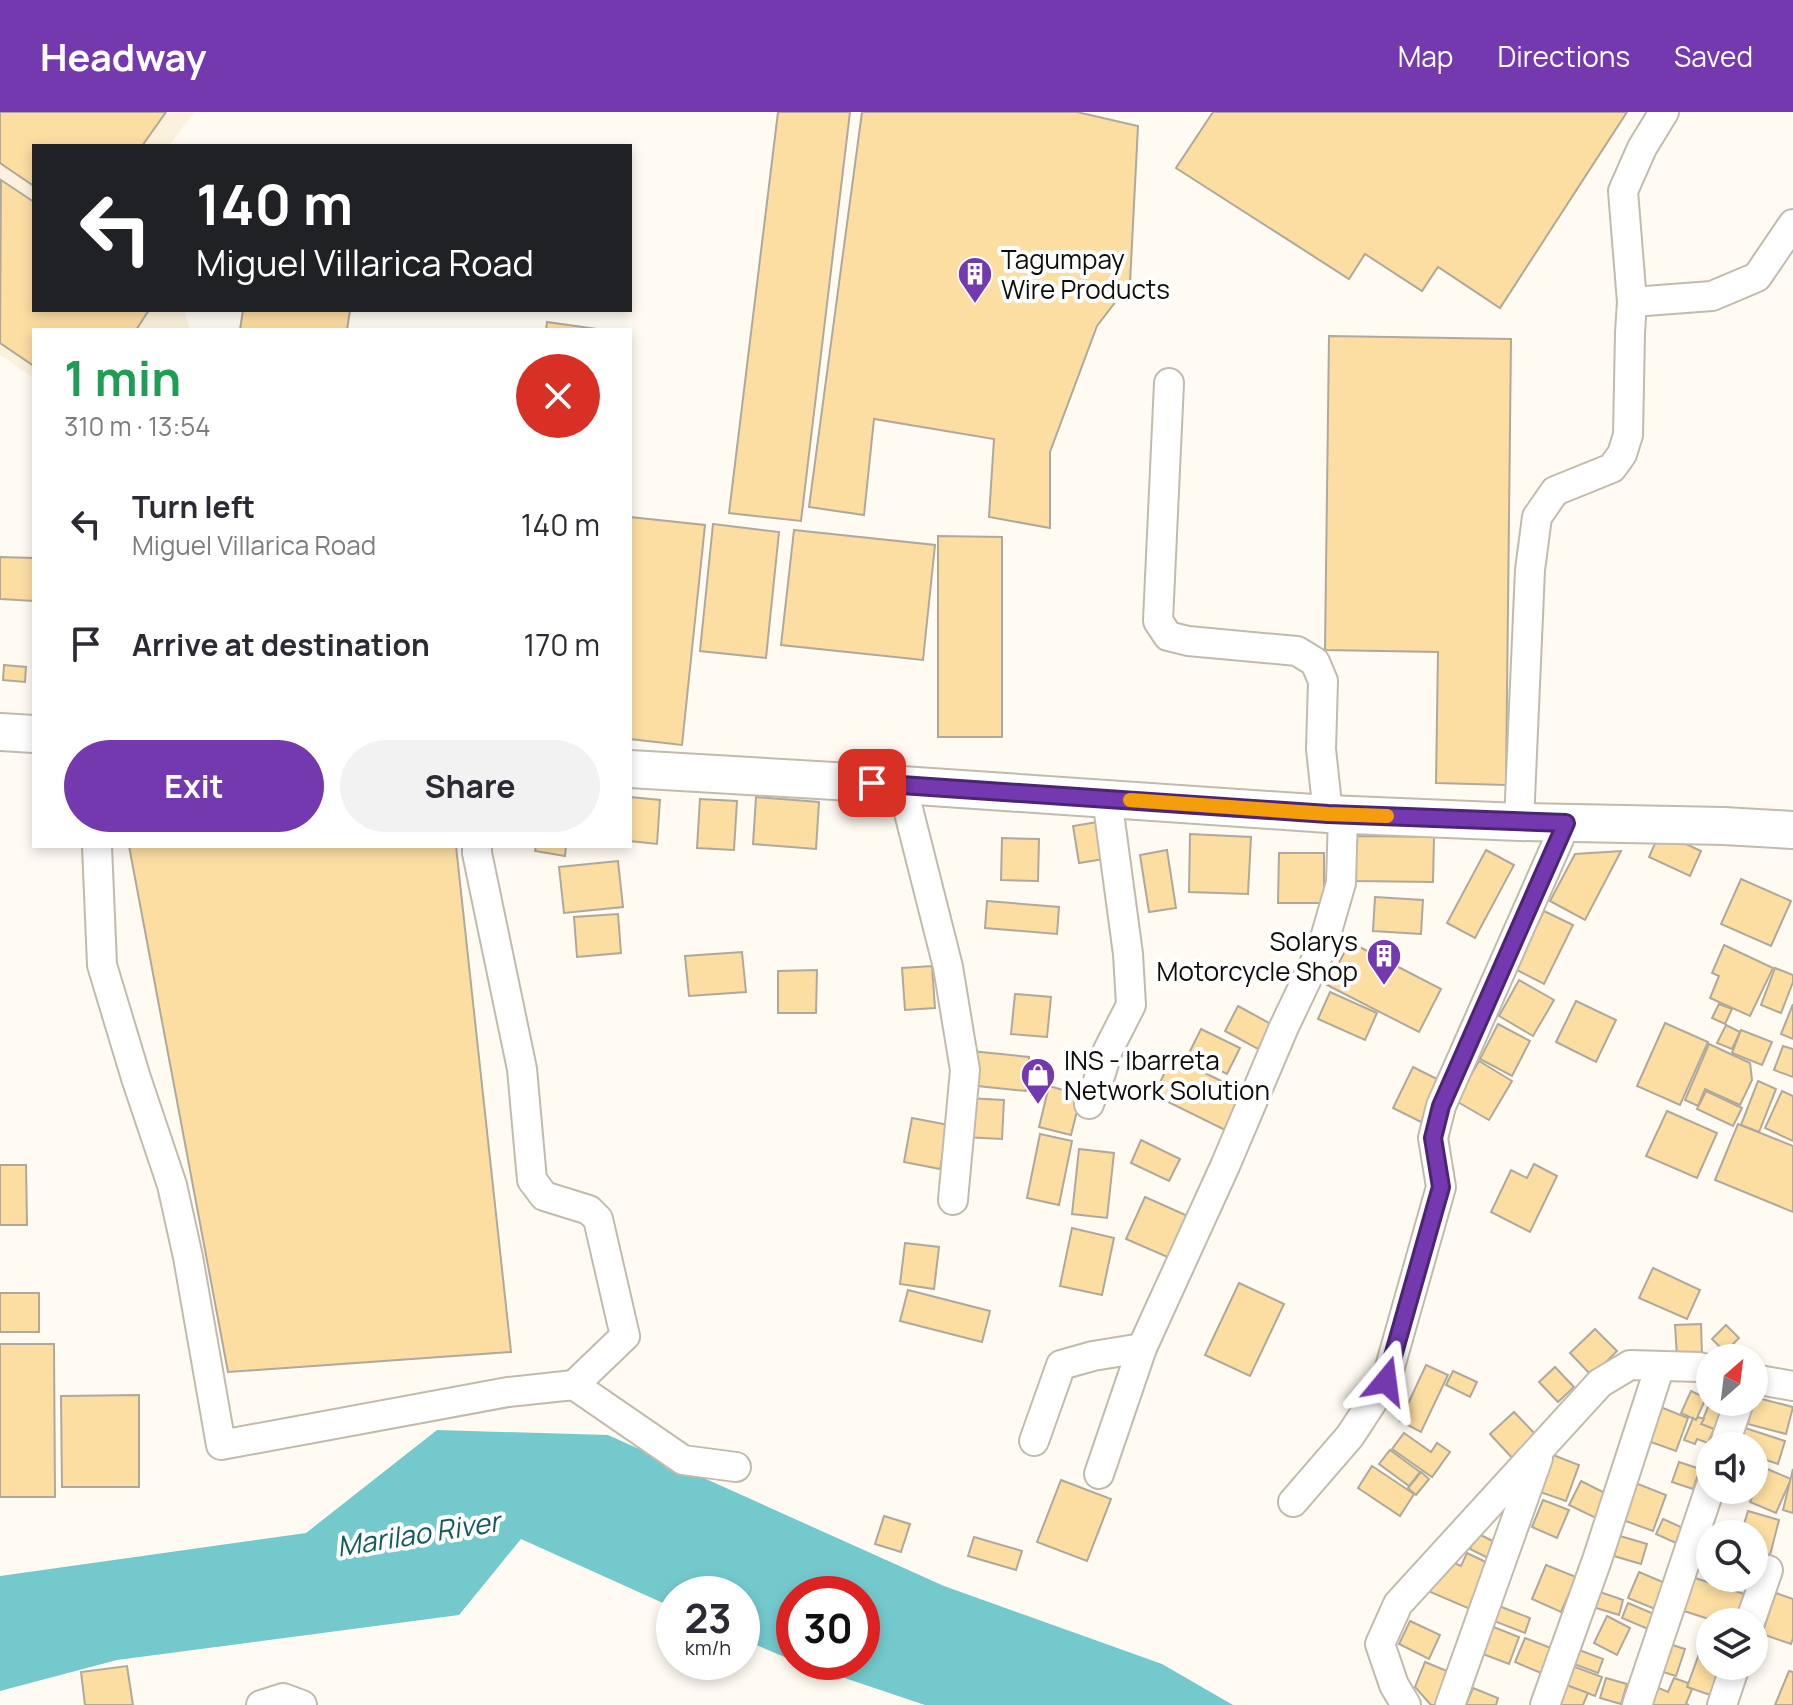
<!DOCTYPE html>
<html lang="en">
<head>
<meta charset="utf-8">
<style>
	:root { --surface:#fff; --page:#f2f2f3; --text:#2b2b33; --muted:#7c7c81; --accent:#7439af }
	body { margin:0; font-family:Manrope,sans-serif; background:var(--page); color:var(--text); height:100vh; display:flex; flex-direction:column; font-size:30px; white-space:nowrap }
	* { box-sizing:border-box; margin:0 }
	p { font-size:26px; color:var(--muted) }
	.icon { flex:none; width:44px; height:44px; fill:none; stroke:currentColor; stroke-width:2; stroke-linecap:round; stroke-linejoin:round }
	.map { position:relative; flex:1; overflow:hidden }
	.details { position:absolute; left:32px; top:216px; width:600px; height:520px; display:flex; flex-direction:column; background:var(--surface); border-radius:0px; box-shadow:0 4px 12px #0003 }
	.details>* { flex:none }
	.guide { position:absolute; left:32px; top:32px; width:600px; height:168px; border-radius:0px; box-shadow:0 4px 12px #0003; background:#202124; color:#fff; overflow:hidden }
	.needle { width:52px; rotate:28deg }
	.controls { position:absolute; left:1696px; top:1232px; display:grid; gap:16px }
	.controls a { display:grid; place-items:center; width:72px; height:72px; border-radius:50%; background:var(--surface); box-shadow:0 4px 12px #0003; font-size:40px }
	.speed { position:absolute; left:656px; top:1464px; display:flex; gap:16px; font-size:40px; font-weight:700; text-align:center }
	.speed>* { display:grid; place-content:center; width:104px; height:104px; border-radius:50%; background:var(--surface); box-shadow:0 4px 12px #0003; line-height:1 }
	.speed small { font-size:20px; font-weight:400 }
	.speed .limit { border:12px solid #d22; background:#fff; color:#111 }
	.pin { position:absolute; display:grid; place-items:center; width:68px; height:68px; color:#fff; margin:-34px; border-radius:16px; box-shadow:0 4px 12px #0006 }
	.me { position:absolute; width:88px; margin:-44px; rotate:16deg; stroke-linejoin:round; filter:drop-shadow(0 0 6px #0008) }
	.turn { display:flex; align-items:center; gap:28px; height:168px; padding:0 32px; font-size:36px }
	.turn .icon { width:104px; height:104px; stroke-width:2.5 }
	.turn b { display:block; font-size:56px; line-height:68px }
	.round { display:grid; place-items:center; flex:none; width:84px; height:84px; border-radius:42px; background:var(--page) }
	.headline { display:flex; align-items:center; justify-content:space-between; height:136px; padding:0 32px }
	h1 { font-size:48px; font-weight:700; line-height:60px; color:#1e9e55 }
	.primary-button { display:flex; gap:16px; margin-top:auto; padding:16px 32px }
	.primary-button a { flex:1; height:92px; border-radius:48px; background:var(--accent); color:#fff; font-size:32px; font-weight:700; line-height:92px; text-align:center }
	.primary-button a+a { background:var(--page); color:var(--text) }
	ul { padding:0; list-style:none }
	li { display:flex; align-items:center; gap:24px; height:120px; padding:0 32px }
	li div { flex:1 }
	li b { display:block; font-size:30px }
	li em { font-style:normal }
	header { display:flex; align-items:center; gap:48px; box-sizing:border-box; height:112px; padding:0 40px; background:var(--accent); color:#fff }
	header strong { font-size:38px }
	nav { display:flex; gap:44px; margin-inline-start:auto; font-size:28px }
	.map>svg:first-child { display:block }
	.built { fill:#fcf1dc }
	.water { fill:#74c9cd }
	.building { fill:#fcdea2; stroke:#b0a99b; stroke-width:2 }
	.lines { fill:none; stroke-linecap:round; stroke-linejoin:round }
	.minor-casing { stroke:#c2bbad; stroke-width:32 }
	.major-casing { stroke:#c2bbad; stroke-width:40 }
	.minor { stroke:#fff; stroke-width:28 }
	.major { stroke:#fff; stroke-width:36 }
	.route-casing { stroke:#4b2572; stroke-width:20 }
	.route { stroke:#7439af; stroke-width:14 }
	.slow { stroke:#f59e0b; stroke-width:14 }
	.labels { text-anchor:middle; dominant-baseline:central; stroke-width:8; stroke-linejoin:round; paint-order:stroke }
	.poi-label { font-size:26px; fill:#0f0d08; stroke:#fff; text-anchor:start }
	.water-label { font-size:28px; font-style:italic; fill:#105b5e; stroke:#fff }
</style>
</head>
<body>
<header>
<strong>Headway</strong>
<nav><a>Map</a><a>Directions</a><a>Saved</a></nav>
</header>
<div class="map">
<svg width="1793" height="1593" viewBox="0 0 1793 1593">
	<rect width="100%" height="100%" fill="#fffbf2"/>
	<polygon class="built" points="0,0 194,0 169,34 34,34 34,198 184,198 190,218 34,218 34,266 0,243"/>
	<polygon class="water" points="437,1318 608,1323 944,1474 1162,1552 1233,1593 925,1593 797,1550 862,1550 862,1482 794,1482 794,1549 742,1527 742,1482 674,1482 674,1496 521,1427 459,1503 117,1548 0,1579 0,1464 306,1421"/>
	<g class="building">
		<polygon points="0,0 166,0 142,34 34,34 34,74 0,51"/>
		<polygon points="778,0 850,0 801,409 729,401"/>
		<polygon points="862,0 1077,0 1138,14 1130,171 1097,214 1050,340 1050,416 989,405 994,327 874,307 864,403 809,395"/>
		<polygon points="1213,0 1627,0 1500,196 1438,155 1422,179 1365,142 1349,167 1176,56"/>
		<polygon points="1,68 34,90 34,198 149,198 136,218 34,218 34,254 0,231"/>
		<polygon points="243,198 350,198 347,218 240,218"/>
		<polygon points="547,210 604,218 546,218"/>
		<polygon points="1329,224 1511,227 1506,673 1436,671 1438,540 1325,538"/>
		<polygon points="630,405 705,413 682,633 630,627"/>
		<polygon points="713,412 779,420 766,546 700,539"/>
		<polygon points="794,418 935,433 923,548 781,533"/>
		<polygon points="938,424 1002,425 1002,625 938,625"/>
		<polygon points="0,445 34,446 34,489 0,487"/>
		<polygon points="4,553 26,555 25,570 3,568"/>
		<polygon points="630,685 660,688 657,732 630,729"/>
		<polygon points="756,685 819,690 816,737 753,732"/>
		<polygon points="700,687 737,689 734,738 697,736"/>
		<polygon points="1098,710 1104,747 1079,751 1073,714"/>
		<polygon points="1660,720 1701,739 1690,764 1649,745"/>
		<polygon points="1190,722 1251,725 1248,782 1189,780"/>
		<polygon points="1356,724 1434,725 1433,770 1355,769"/>
		<polygon points="1002,726 1039,727 1038,769 1001,768"/>
		<polygon points="129,734 456,734 511,1240 228,1260"/>
		<polygon points="536,734 566,734 565,744 535,739"/>
		<polygon points="1167,738 1176,796 1149,800 1140,743"/>
		<polygon points="1486,738 1514,753 1475,826 1447,811"/>
		<polygon points="1621,739 1585,808 1550,789 1575,742"/>
		<polygon points="1279,741 1324,741 1324,791 1278,791"/>
		<polygon points="618,749 623,795 564,801 559,755"/>
		<polygon points="1741,767 1791,789 1771,834 1721,812"/>
		<polygon points="1375,785 1423,788 1421,822 1373,819"/>
		<polygon points="987,789 1059,795 1057,822 985,816"/>
		<polygon points="1544,799 1573,813 1544,872 1515,857"/>
		<polygon points="618,802 621,841 577,845 574,805"/>
		<polygon points="1350,830 1441,877 1419,920 1327,873"/>
		<polygon points="1724,833 1773,856 1750,904 1710,886 1719,864 1712,861"/>
		<polygon points="742,840 746,880 689,884 685,844"/>
		<polygon points="932,854 935,896 905,898 902,856"/>
		<polygon points="1775,856 1793,863 1793,870 1781,901 1761,893"/>
		<polygon points="817,858 816,901 778,901 778,859"/>
		<polygon points="1519,868 1554,888 1533,924 1499,904"/>
		<polygon points="1330,880 1377,901 1365,928 1318,907"/>
		<polygon points="1015,882 1051,885 1047,925 1011,922"/>
		<polygon points="1576,889 1616,908 1596,950 1556,930"/>
		<polygon points="1719,892 1732,897 1725,912 1712,906"/>
		<polygon points="1793,892 1793,927 1781,922"/>
		<polygon points="1238,894 1271,912 1258,937 1225,919"/>
		<polygon points="1665,911 1708,930 1680,993 1637,974"/>
		<polygon points="1498,912 1530,929 1512,964 1480,947"/>
		<polygon points="1726,913 1740,920 1732,937 1717,931"/>
		<polygon points="1201,917 1240,936 1227,962 1188,943"/>
		<polygon points="1741,918 1772,930 1762,953 1732,941"/>
		<polygon points="1709,932 1750,951 1752,968 1740,993 1705,977 1698,994 1685,988"/>
		<polygon points="1783,934 1793,937 1793,965 1774,958"/>
		<polygon points="971,939 1029,945 1026,979 968,973"/>
		<polygon points="1172,945 1248,982 1229,1020 1154,983"/>
		<polygon points="1479,949 1512,969 1489,1008 1456,989"/>
		<polygon points="1413,955 1441,969 1421,1010 1393,996"/>
		<polygon points="1758,969 1776,977 1759,1020 1741,1013"/>
		<polygon points="1049,974 1081,983 1071,1023 1039,1015"/>
		<polygon points="1706,979 1742,996 1733,1014 1697,997"/>
		<polygon points="1782,979 1793,984 1793,1029 1765,1016"/>
		<polygon points="966,986 1004,988 1002,1027 964,1025"/>
		<polygon points="1667,999 1717,1021 1697,1066 1646,1044"/>
		<polygon points="912,1006 949,1013 940,1057 904,1050"/>
		<polygon points="1738,1012 1793,1034 1793,1100 1715,1068"/>
		<polygon points="1040,1022 1072,1029 1059,1093 1027,1086"/>
		<polygon points="1141,1028 1180,1047 1169,1069 1131,1051"/>
		<polygon points="1079,1037 1114,1041 1107,1106 1072,1102"/>
		<polygon points="1534,1052 1557,1064 1530,1120 1491,1100 1511,1058 1527,1066"/>
		<polygon points="0,1053 26,1053 27,1113 0,1113"/>
		<polygon points="1145,1085 1190,1105 1172,1147 1126,1127"/>
		<polygon points="1072,1116 1114,1126 1102,1183 1060,1174"/>
		<polygon points="905,1131 939,1135 934,1177 900,1172"/>
		<polygon points="1653,1156 1700,1178 1687,1207 1639,1186"/>
		<polygon points="1239,1171 1284,1192 1250,1264 1205,1243"/>
		<polygon points="908,1178 990,1199 982,1230 900,1209"/>
		<rect x="0" y="1181" width="39" height="39"/>
		<polygon points="1701,1212 1702,1244 1677,1245 1675,1213"/>
		<polygon points="1726,1213 1739,1226 1725,1240 1712,1227"/>
		<polygon points="1595,1217 1617,1239 1592,1264 1570,1241"/>
		<polygon points="0,1232 54,1232 55,1385 0,1385"/>
		<polygon points="1426,1253 1448,1263 1421,1320 1400,1309"/>
		<polygon points="1555,1255 1574,1275 1558,1290 1539,1270"/>
		<polygon points="1453,1259 1477,1270 1470,1285 1446,1273"/>
		<polygon points="1691,1279 1706,1286 1696,1308 1681,1301"/>
		<polygon points="139,1283 139,1375 62,1375 61,1284"/>
		<polygon points="1754,1285 1793,1295 1786,1322 1748,1312"/>
		<polygon points="1710,1290 1730,1290 1719,1319 1701,1312"/>
		<polygon points="1658,1294 1688,1306 1676,1339 1645,1328"/>
		<polygon points="1514,1300 1539,1326 1515,1349 1490,1322"/>
		<polygon points="1698,1305 1704,1307 1701,1312 1714,1317 1708,1331 1697,1327 1695,1332 1684,1328 1693,1306 1696,1308"/>
		<polygon points="1745,1316 1785,1329 1778,1352 1754,1344 1754,1334 1739,1334"/>
		<polygon points="1404,1321 1431,1340 1437,1331 1450,1340 1432,1365 1392,1337"/>
		<polygon points="1390,1338 1420,1360 1409,1374 1379,1352"/>
		<polygon points="1553,1343 1579,1353 1566,1389 1540,1380"/>
		<polygon points="1679,1350 1700,1357 1693,1377 1672,1370"/>
		<polygon points="1372,1354 1414,1382 1400,1404 1358,1376"/>
		<polygon points="1765,1356 1791,1367 1776,1401 1750,1390"/>
		<polygon points="1793,1357 1793,1401 1783,1398"/>
		<polygon points="1421,1360 1429,1367 1416,1383 1408,1376"/>
		<polygon points="1061,1368 1111,1387 1087,1449 1037,1430"/>
		<polygon points="1581,1369 1607,1382 1596,1406 1569,1393"/>
		<polygon points="1633,1370 1666,1383 1653,1419 1620,1407"/>
		<polygon points="1543,1388 1569,1398 1557,1426 1532,1415"/>
		<polygon points="1748,1399 1779,1408 1770,1443 1754,1438 1754,1422 1741,1422"/>
		<polygon points="884,1404 910,1412 901,1440 875,1432"/>
		<polygon points="1663,1407 1683,1416 1676,1431 1656,1422"/>
		<polygon points="1477,1421 1504,1435 1496,1450 1470,1437"/>
		<polygon points="1620,1424 1647,1432 1641,1452 1614,1444"/>
		<polygon points="974,1425 1022,1439 1016,1458 968,1444"/>
		<polygon points="1467,1441 1490,1452 1470,1497 1428,1479 1454,1451 1461,1454"/>
		<polygon points="1546,1453 1576,1465 1561,1500 1532,1487"/>
		<polygon points="1639,1460 1665,1471 1655,1497 1628,1486"/>
		<polygon points="1692,1465 1750,1484 1742,1510 1718,1510 1681,1498"/>
		<polygon points="1714,1466 1740,1466 1735,1479 1712,1471"/>
		<polygon points="1597,1479 1623,1488 1619,1503 1593,1495"/>
		<polygon points="1776,1481 1793,1487 1793,1526 1791,1532 1762,1522"/>
		<polygon points="1628,1491 1654,1502 1648,1517 1622,1506"/>
		<polygon points="1499,1494 1530,1506 1525,1521 1494,1509"/>
		<polygon points="1607,1504 1630,1516 1617,1543 1594,1531"/>
		<polygon points="1410,1509 1440,1523 1429,1547 1399,1532"/>
		<polygon points="1491,1514 1519,1525 1509,1552 1480,1541"/>
		<polygon points="1525,1526 1551,1536 1541,1561 1515,1550"/>
		<polygon points="1669,1532 1685,1537 1676,1564 1660,1559"/>
		<polygon points="1574,1536 1603,1547 1598,1561 1569,1550"/>
		<polygon points="1699,1542 1710,1546 1710,1554 1724,1554 1713,1584 1687,1575"/>
		<polygon points="1425,1550 1452,1561 1440,1593 1431,1593 1415,1575"/>
		<polygon points="1567,1552 1602,1565 1595,1584 1561,1571"/>
		<polygon points="127,1554 133,1593 85,1593 81,1560"/>
		<polygon points="1789,1559 1793,1560 1793,1593 1775,1593"/>
		<polygon points="1606,1566 1627,1572 1621,1592 1600,1586"/>
		<polygon points="1674,1566 1688,1571 1687,1575 1692,1577 1686,1592 1689,1593 1646,1593 1654,1574 1668,1580"/>
		<polygon points="1561,1571 1588,1581 1583,1593 1553,1593"/>
		<polygon points="1473,1576 1498,1586 1496,1593 1466,1593"/>
	</g>
	<g class="lines">
		<defs>
			<g id="minor">
				<polyline points="1664,0 1642,36 1623,79 1632,190 1712,184 1757,165 1793,112"/>
				<polyline points="1169,271 1158,509 1168,524 1188,529 1297,539 1315,550 1323,569 1321,637 1328,702"/>
				<polyline points="902,673 948,855 965,958 953,1088"/>
				<polyline points="1519,710 1530,458 1537,405 1555,379 1612,356 1622,342 1628,323 1630,221 1632,190"/>
				<polyline points="97,734 102,853 136,966 172,1073 188,1145 221,1333 508,1280 574,1273 683,1348 736,1355"/>
				<polyline points="477,734 477,741 522,957 532,1068 544,1084 589,1098 598,1107 625,1224 574,1273"/>
				<polyline points="1089,992 1101,961 1108,938 1131,893 1128,842 1107,686"/>
				<polyline points="1754,1267 1793,1274"/>
				<polyline points="1034,1329 1061,1253 1093,1244 1142,1236"/>
				<polyline points="1724,1334 1739,1290"/>
				<polyline points="1099,1362 1142,1236 1225,1054 1284,915 1323,833 1341,771 1343,702"/>
				<polyline points="1293,1390 1350,1324 1386,1269 1441,1075 1433,1026 1441,994 1566,711"/>
				<polyline points="1750,1510 1768,1458"/>
				<polyline points="261,1593 283,1586 302,1593"/>
				<polyline points="1406,1593 1394,1573 1380,1532 1398,1492 1600,1271 1630,1253 1699,1255 1710,1258"/>
				<polyline points="1450,1593 1538,1346"/>
				<polyline points="1545,1593 1597,1448 1660,1254"/>
				<polyline points="1637,1593 1710,1376"/>
				<polyline points="1722,1593 1735,1554"/>
			</g>
			<g id="major">
				<polyline points="0,620 34,622"/>
				<polyline points="630,657 902,673 1328,702 1519,710 1724,714 1793,718"/>
			</g>
		</defs>
		<use href="#minor" class="minor-casing"/>
		<use href="#major" class="major-casing"/>
		<use href="#minor" class="minor"/>
		<use href="#major" class="major"/>
	</g>
	<g class="lines">
		<defs>
			<polyline id="route" points="872,671 1328,702 1566,711 1441,994 1433,1026 1441,1075 1386,1269"/>
		</defs>
		<use href="#route" class="route-casing"/>
		<use href="#route" class="route"/>
		<polyline class="slow" points="1130,688 1328,702 1387,704"/>
	</g>
	<defs>
		<symbol id="building-pin" viewBox="-11 -11 22 30"><path d="M0 17L-7.5 6A9.5 9.5 0 1 1 7.5 6Z" fill="#7439af" stroke="#fff"/><path d="M-4-6H4V6H1V3H-1V6H-4ZM-2.5-4.3h1.7v1.8h-1.7ZM.8-4.3h1.7v1.8H.8ZM-2.5-1h1.7V.8h-1.7ZM.8-1h1.7V.8H.8Z" fill="#fff"/></symbol>
		<symbol id="shop-pin" viewBox="-11 -11 22 30"><path d="M0 17L-7.5 6A9.5 9.5 0 1 1 7.5 6Z" fill="#7439af" stroke="#fff"/><path d="M-5-2.5h2.3a2.7 3.5 0 0 1 5.4 0H5L5.5 6h-11ZM-1.5-2.5h3a1.5 2.3 0 0 0-3 0Z" fill="#fff"/></symbol>
	</defs>
	<g fill-rule="evenodd">
		<use href="#building-pin" x="955" y="142" width="40" height="54"/>
		<use href="#building-pin" x="1364" y="824" width="40" height="54"/>
		<use href="#shop-pin" x="1018" y="943" width="40" height="54"/>
	</g>
	<g class="labels">
		<g class="poi-label">
			<text x="1001" y="147">Tagumpay<tspan x="1001" dy="30">Wire Products</tspan></text>
			<text x="1358" y="829" text-anchor="end">Solarys<tspan x="1358" dy="30">Motorcycle Shop</tspan></text>
			<text x="1064" y="948">INS - Ibarreta<tspan x="1064" dy="30">Network Solution</tspan></text>
		</g>
		<g class="water-label">
			<text transform="translate(418 1421) rotate(-9)">Marilao River</text>
		</g>
	</g>
</svg>
<div class="controls">
<a><svg class="needle" viewBox="-14 -14 28 28"><path d="M0-13l5 13h-10z" fill="#e53935"/><path d="M0 13l5-13h-10z" fill="#7c7c81"/></svg></a>
<a><svg class="icon" aria-label="sound" viewBox="0 0 24 24"><path d="M4 9h4l5-4v14l-5-4H4zM17 9q2 3 0 6"/></svg></a>
<a><svg class="icon" aria-label="search" viewBox="0 0 24 24"><circle cx="10" cy="10" r="6"/><path d="M15 15l6 6"/></svg></a>
<a><svg class="icon" aria-label="layers" viewBox="0 0 24 24"><path d="M12 4l9 5-9 5-9-5zM3 14l9 5 9-5"/></svg></a>
</div>
<div class="speed"><div>23<small>km/h</small></div><div class="limit">30</div></div>
<div class="pin" style="left:872px;top:671px;background:#d93025"><svg class="icon" aria-label="arrive" viewBox="0 0 24 24"><path d="M6 21V4h12l-3 4 3 4H6"/></svg></div>
<svg class="me" style="left:1386px;top:1269px" viewBox="-20 -20 40 40"><path d="M0-17L14 15 0 8-14 15z" fill="#7439af" stroke="#fff" stroke-width="4"/></svg>
<div class="guide">
<div class="turn"><svg class="icon" aria-label="left" viewBox="0 0 24 24"><path d="M17 20v-9H6M10 6l-5 5 5 5"/></svg><div><b>140 m</b>Miguel Villarica Road</div></div>
</div>
<section class="details">
<div class="headline"><div><h1>1 min</h1><p>310 m · 13:54</p></div><a class="round" style="background:#d93025;color:#fff"><svg class="icon" aria-label="close" viewBox="0 0 24 24"><path d="M6 6l12 12M18 6L6 18"/></svg></a></div>
<ul>
<li><svg class="icon" aria-label="left" viewBox="0 0 24 24"><path d="M17 20v-9H6M10 6l-5 5 5 5"/></svg><div><b>Turn left</b><p>Miguel Villarica Road</p></div><em>140 m</em></li>
<li><svg class="icon" aria-label="arrive" viewBox="0 0 24 24"><path d="M6 21V4h12l-3 4 3 4H6"/></svg><div><b>Arrive at destination</b></div><em>170 m</em></li>
</ul>
<div class="primary-button"><a>Exit</a><a>Share</a></div>
</section>
</div>
</body>
</html>
